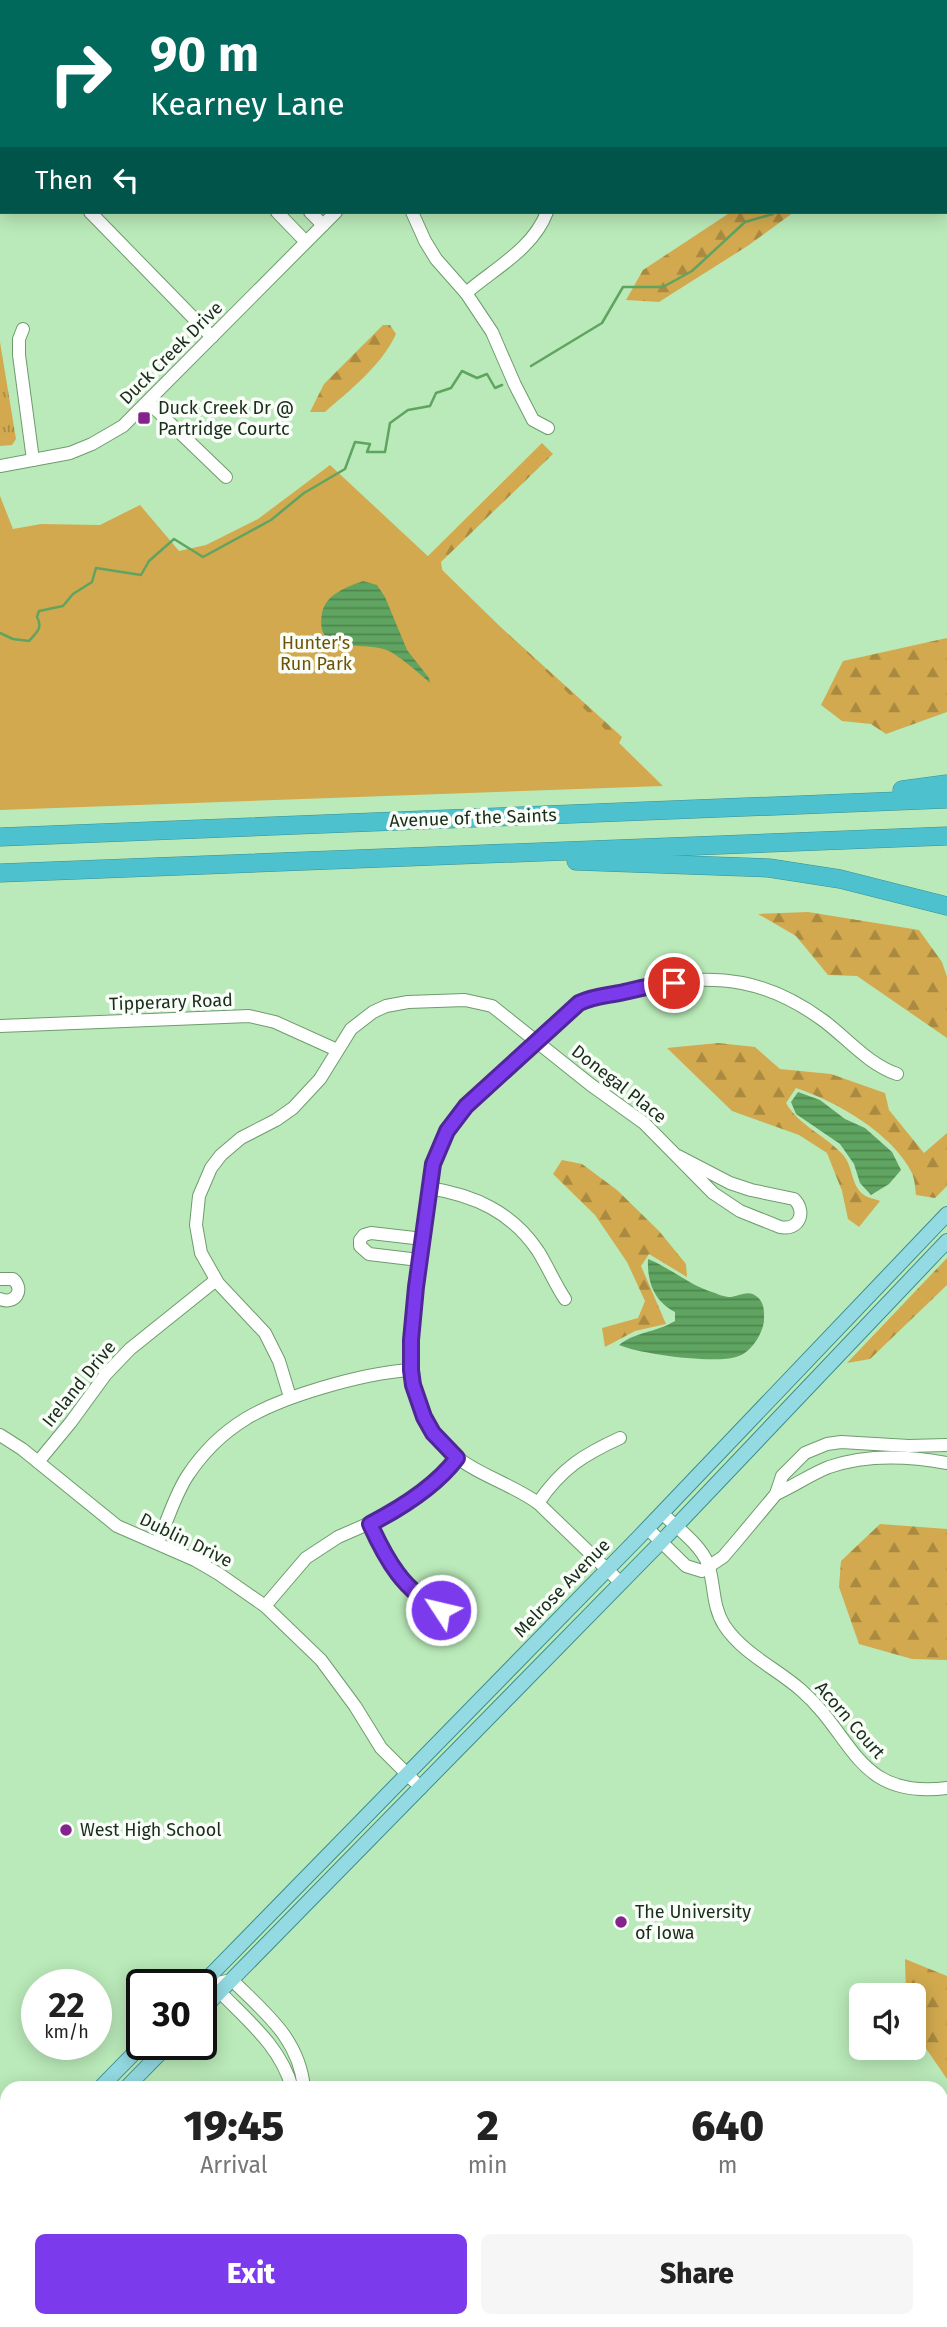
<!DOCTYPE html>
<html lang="en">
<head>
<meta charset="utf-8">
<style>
	:root { --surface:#fff; --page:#f6f6f6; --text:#222; --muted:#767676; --accent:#7c3aed }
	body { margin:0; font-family:"Fira Sans",sans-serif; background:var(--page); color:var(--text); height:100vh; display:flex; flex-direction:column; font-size:26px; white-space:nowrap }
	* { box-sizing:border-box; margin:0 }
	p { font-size:23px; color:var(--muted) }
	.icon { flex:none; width:38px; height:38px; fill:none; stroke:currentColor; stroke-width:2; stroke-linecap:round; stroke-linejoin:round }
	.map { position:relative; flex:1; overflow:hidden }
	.panel { position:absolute; left:0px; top:2081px; width:948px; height:247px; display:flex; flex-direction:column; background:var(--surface); border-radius:21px 21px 0 0; box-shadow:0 4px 18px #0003 }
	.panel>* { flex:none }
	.top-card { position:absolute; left:0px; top:0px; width:948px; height:214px; box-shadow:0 4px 18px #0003; background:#00695c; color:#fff; overflow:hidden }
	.tools { position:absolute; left:849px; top:1983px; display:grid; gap:14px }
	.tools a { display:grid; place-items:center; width:77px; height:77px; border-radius:10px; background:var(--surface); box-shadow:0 4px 18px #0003; font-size:35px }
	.speed { position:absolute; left:21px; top:1969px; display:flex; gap:14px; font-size:35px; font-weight:700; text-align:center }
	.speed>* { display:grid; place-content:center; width:91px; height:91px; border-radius:50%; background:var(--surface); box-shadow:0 4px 18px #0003; line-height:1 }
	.speed small { font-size:18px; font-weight:400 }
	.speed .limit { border:4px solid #111; border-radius:10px; background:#fff; color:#111 }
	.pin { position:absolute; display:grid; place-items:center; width:60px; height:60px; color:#fff; margin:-30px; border:4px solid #fff; border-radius:50%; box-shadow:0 2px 7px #0007 }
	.me { position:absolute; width:77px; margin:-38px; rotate:305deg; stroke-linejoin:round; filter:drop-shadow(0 0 5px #0008) }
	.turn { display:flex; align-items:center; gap:24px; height:147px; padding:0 35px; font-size:32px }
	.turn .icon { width:91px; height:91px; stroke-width:2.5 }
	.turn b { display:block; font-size:49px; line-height:60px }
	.then { display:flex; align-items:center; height:66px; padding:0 35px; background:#0003; gap:14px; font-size:26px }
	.eta { display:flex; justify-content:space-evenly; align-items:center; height:119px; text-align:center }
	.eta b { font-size:42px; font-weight:800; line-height:49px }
	.button { display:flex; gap:14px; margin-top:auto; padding:14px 35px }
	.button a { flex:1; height:80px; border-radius:10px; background:var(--accent); color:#fff; font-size:28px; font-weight:800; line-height:80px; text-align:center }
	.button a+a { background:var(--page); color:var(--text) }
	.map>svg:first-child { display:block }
	.grass { fill:url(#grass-tufts) }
	.forest { fill:url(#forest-firs) }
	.park { fill:#d2a94e }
	.water { fill:url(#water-rules) }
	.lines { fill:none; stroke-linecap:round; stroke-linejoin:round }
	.stream { stroke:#5fa460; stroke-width:2.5 }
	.minor-casing { stroke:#6e9c6e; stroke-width:14 }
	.major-casing { stroke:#3b8e8f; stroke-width:16 }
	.highway-casing { stroke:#3b8e8f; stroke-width:19 }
	.minor { stroke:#fff; stroke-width:12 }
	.major { stroke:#94dae2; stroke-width:14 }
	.highway { stroke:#4dc2ce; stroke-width:18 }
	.route-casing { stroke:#51269a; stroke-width:18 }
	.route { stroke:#7c3aed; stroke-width:12 }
	.poi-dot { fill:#86248e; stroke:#f9fef9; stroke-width:2.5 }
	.labels { text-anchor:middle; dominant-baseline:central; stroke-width:7; stroke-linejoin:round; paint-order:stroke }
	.street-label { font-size:18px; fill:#1a2c1a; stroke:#f9fef9 }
	.poi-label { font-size:18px; fill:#1a2c1a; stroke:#f9fef9; text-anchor:start }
	.park-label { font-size:18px; fill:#6e5206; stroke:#f9fef9 }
</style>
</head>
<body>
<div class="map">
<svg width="947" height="2327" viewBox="0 0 947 2327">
	<defs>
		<pattern id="grass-tufts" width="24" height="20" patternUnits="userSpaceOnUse" patternTransform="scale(1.75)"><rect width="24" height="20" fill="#d2a94e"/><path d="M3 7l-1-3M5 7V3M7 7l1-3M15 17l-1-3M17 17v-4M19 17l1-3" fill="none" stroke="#aa8a40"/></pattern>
		<pattern id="forest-firs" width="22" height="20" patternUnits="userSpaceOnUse" patternTransform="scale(1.75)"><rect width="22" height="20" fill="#d2a94e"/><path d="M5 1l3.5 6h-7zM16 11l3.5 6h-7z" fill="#aa8a40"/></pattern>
		<pattern id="water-rules" width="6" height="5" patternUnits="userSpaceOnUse" patternTransform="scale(1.75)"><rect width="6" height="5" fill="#5fa460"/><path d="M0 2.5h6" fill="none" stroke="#4e864e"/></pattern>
	</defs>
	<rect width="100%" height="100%" fill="#baeab9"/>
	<polygon class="grass" points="0,342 16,439 12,445 0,446"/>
	<g class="forest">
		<polygon points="737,0 861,0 860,2 739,2"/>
		<polygon points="731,212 794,212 749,245 659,302 626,300 643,270"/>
		<path d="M383 325H390L396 334C382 365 350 390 325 412H310L324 384Z"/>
		<polygon points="542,443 553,454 441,562 443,575 622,737 617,747 600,748 580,740 373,533 343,545 255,605 224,614 162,622 170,606 225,585 267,559 322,545 345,524 370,510 426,558"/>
		<polygon points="947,638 947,712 886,734 871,724 842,721 821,705 843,661"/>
		<polygon points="808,912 919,930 942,962 947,977 947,1038 857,976 828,975 796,936 758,914"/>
		<path d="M718 1043 755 1047 780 1069 831 1074 885 1093 889 1110 924 1153 947 1133V1186L935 1198 916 1195C915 1188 915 1180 912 1173 892 1133 837 1102 796 1088L786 1103C799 1126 827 1136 844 1156 853 1167 851 1186 864 1195 868 1198 876 1199 880 1201L859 1227 848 1219 842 1191 827 1153 799 1135 732 1111 667 1048Z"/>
		<polygon points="562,1160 582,1164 617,1190 659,1231 686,1264 687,1277 649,1254 641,1266 666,1324 635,1331 605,1347 602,1328 638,1318 645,1301 627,1262 595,1215 553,1174"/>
		<polygon points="947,1258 947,1285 870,1359 847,1363"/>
		<polygon points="880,1524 947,1529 947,1660 912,1659 859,1644 839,1587 841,1561"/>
		<polygon points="905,1959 947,1976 947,2079 914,2031 914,1995 906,1995"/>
		<polygon points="288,2321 335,2321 340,2327 294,2327"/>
	</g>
	<g class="park">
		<polygon points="330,465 432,560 663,786 0,810 0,496 13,529 41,524 100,525 140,505 179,551 206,545 258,519"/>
		<polygon points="533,2320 611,2321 617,2327 526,2327"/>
		<polygon points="758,2320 765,2327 637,2327 631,2321"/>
	</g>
	<g class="water">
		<path d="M363 581 377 585 385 597 407 650 429 678 430 683C418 672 404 660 391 652 366 638 314 660 322 613 326 594 347 587 363 581Z"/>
		<polygon points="798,1092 820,1100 845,1119 865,1128 892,1152 901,1170 889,1184 871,1195 860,1183 854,1164 840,1144 796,1114 791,1102"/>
		<path d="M648 1259C671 1268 690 1286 715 1293 719 1295 726 1297 731 1297 740 1296 748 1290 756 1296 765 1302 764 1312 764 1321 762 1335 751 1353 736 1357 714 1364 640 1354 619 1345 637 1331 655 1333 675 1321V1312C654 1301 647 1282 648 1259Z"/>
	</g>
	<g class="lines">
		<g class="stream">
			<polyline points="531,366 602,323 623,287 663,287 692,271 745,222 773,214 774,212"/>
			<path d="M0 633 13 639 29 641C37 632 43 628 37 617L39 611 63 606 73 594 92 582 96 568 141 575 149 561 174 539 203 557 271 520 304 493 345 469 355 442 370 444 367 452H385L390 423 408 410 430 406 436 393 451 388 462 371 477 378 487 374 495 388 502 385"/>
		</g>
		<defs>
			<g id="minor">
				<polyline points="83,0 85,2"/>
				<polyline points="655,0 656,2"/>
				<polyline points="195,2 196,0"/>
				<polyline points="459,2 460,0"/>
				<polyline points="0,145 2,146"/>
				<polyline points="90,212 212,337"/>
				<polyline points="277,212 306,242"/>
				<polyline points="310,212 323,225"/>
				<polyline points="412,212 425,241 436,259 466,293 492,332 515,385 533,420 548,428"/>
				<path d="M466 293C495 268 533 249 547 212"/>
				<polyline points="23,329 19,339 19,355 33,460"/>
				<polyline points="148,402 226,477"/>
				<polyline points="0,466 70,453 92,444 123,426 336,212"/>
				<polyline points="0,1026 249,1016 275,1022 337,1050"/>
				<path d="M429 1188C474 1195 512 1212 538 1251 548 1267 555 1284 565 1299"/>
				<polyline points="419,1260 369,1254 360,1246 360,1240 364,1235 371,1233 423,1239"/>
				<path d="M0 1279H13C25 1290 15 1305 0 1299"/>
				<path d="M290 1397 279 1361 265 1333 218 1283 201 1253 196 1225 199 1196 211 1168 221 1155 241 1138 276 1120 293 1108 320 1079 351 1029 373 1012 386 1006 408 1002 465 1000 492 1006 591 1085 644 1123 713 1193 740 1211 780 1227C799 1231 807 1212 794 1199L751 1190 730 1183 678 1156"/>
				<polyline points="0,1435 22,1449 117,1526 195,1560 219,1574 265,1606 321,1660 355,1706 381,1748 421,1788"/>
				<polyline points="38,1462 71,1422 106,1374 130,1349 216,1280"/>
				<path d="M776 1494C794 1486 811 1474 829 1467 866 1454 909 1456 947 1463"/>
				<path d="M538 1503C562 1468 583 1455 620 1438"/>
				<path d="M662 1513C677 1528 700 1544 708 1564 715 1585 712 1606 724 1625 743 1654 776 1668 801 1690 855 1737 856 1799 947 1788"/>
				<path d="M370 1524C385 1557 405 1595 441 1607"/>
				<polyline points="647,1528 686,1566 702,1571 723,1557 735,1543 776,1494 782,1476 805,1453 827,1444 841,1442 909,1446 947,1445"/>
				<path d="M157 1543C168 1521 174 1496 188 1475 222 1424 264 1405 321 1388 351 1379 379 1372 411 1370"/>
				<path d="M621 1583 538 1503C501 1477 462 1473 434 1433 420 1415 412 1390 411 1368 407 1328 417 1281 422 1241 428 1202 428 1162 449 1128 462 1107 482 1091 500 1074 526 1050 551 1024 579 1003 593 996 605 995 620 993 631 991 641 986 651 984 720 974 767 979 824 1021 848 1039 868 1064 897 1074"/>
				<circle cx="453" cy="1607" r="12"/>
				<polyline points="265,1606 306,1558 338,1537 386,1516 438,1479 457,1458"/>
				<path d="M292 2088C281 2047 248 2021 220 1992L222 1982 232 1980C265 2013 299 2038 304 2088"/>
				<polyline points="388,2320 399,2327"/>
			</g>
			<g id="major">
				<polyline points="201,1985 639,1537 947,1214"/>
				<polyline points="201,2011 661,1542 947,1241"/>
				<polyline points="100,2088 143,2044"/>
				<polyline points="126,2088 169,2044"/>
				<polyline points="0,2190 7,2183"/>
				<polyline points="0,2217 7,2210"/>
			</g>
			<g id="highway">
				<polyline points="902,790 947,784"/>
				<polyline points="0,837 947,799"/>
				<polyline points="576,861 769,868 840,879 947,906"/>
				<polyline points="0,873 947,836"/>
			</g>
		</defs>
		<use href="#minor" class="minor-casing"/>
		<use href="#major" class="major-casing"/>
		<use href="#highway" class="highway-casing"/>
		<use href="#minor" class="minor"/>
		<use href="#major" class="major"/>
		<use href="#highway" class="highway"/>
	</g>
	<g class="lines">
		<defs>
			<path id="route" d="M441 1610V1607C405 1595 385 1557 370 1524 401 1508 436 1486 457 1458L433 1433 424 1417 413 1385 411 1370V1340L416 1287 433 1164 447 1131 466 1106 579 1003C596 995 607 996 624 992 641 988 656 984 674 983"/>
		</defs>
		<use href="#route" class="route-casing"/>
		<use href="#route" class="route"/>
	</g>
	<g class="poi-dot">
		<rect x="137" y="411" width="14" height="14" rx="3.5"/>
		<circle cx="66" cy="1830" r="7"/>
		<circle cx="621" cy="1922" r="7"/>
	</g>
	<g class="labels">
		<g class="street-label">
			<text transform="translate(171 353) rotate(-45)">Duck Creek Drive</text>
			<text transform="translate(473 818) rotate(-2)">Avenue of the Saints</text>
			<text transform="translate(171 1002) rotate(-2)">Tipperary Road</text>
			<text transform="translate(619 1084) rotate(38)">Donegal Place</text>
			<text transform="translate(79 1384) rotate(-51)">Ireland Drive</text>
			<text transform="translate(186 1540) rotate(26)">Dublin Drive</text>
			<text transform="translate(562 1588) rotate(-46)">Melrose Avenue</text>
			<text transform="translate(850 1720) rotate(49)">Acorn Court</text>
		</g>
		<g class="poi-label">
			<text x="158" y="408">Duck Creek Dr @<tspan x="158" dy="21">Partridge Courtc</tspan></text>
			<text x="80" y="1830">West High School</text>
			<text x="635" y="1912">The University<tspan x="635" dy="21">of Iowa</tspan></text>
		</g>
		<g class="park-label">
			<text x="316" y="643">Hunter's<tspan x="316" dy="21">Run Park</tspan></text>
		</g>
	</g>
</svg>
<div class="tools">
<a><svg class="icon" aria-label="sound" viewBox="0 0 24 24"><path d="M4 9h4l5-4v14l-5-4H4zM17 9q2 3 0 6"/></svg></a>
</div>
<div class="speed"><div>22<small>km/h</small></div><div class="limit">30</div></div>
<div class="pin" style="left:674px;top:983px;background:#d93025"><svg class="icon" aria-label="arrive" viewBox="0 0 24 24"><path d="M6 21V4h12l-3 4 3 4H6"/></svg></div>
<svg class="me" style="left:441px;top:1610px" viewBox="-20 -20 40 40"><circle r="17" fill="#7c3aed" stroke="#fff" stroke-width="3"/><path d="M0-11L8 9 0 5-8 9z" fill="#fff"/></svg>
<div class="top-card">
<div class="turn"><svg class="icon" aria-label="right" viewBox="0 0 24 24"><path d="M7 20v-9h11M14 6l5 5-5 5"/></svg><div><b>90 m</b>Kearney Lane</div></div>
<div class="then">Then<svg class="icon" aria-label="left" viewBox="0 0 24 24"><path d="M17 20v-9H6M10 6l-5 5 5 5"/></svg></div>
</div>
<section class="panel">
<div class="eta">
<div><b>19:45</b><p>Arrival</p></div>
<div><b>2</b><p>min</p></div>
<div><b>640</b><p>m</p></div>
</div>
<div class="button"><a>Exit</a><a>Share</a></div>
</section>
</div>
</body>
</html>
